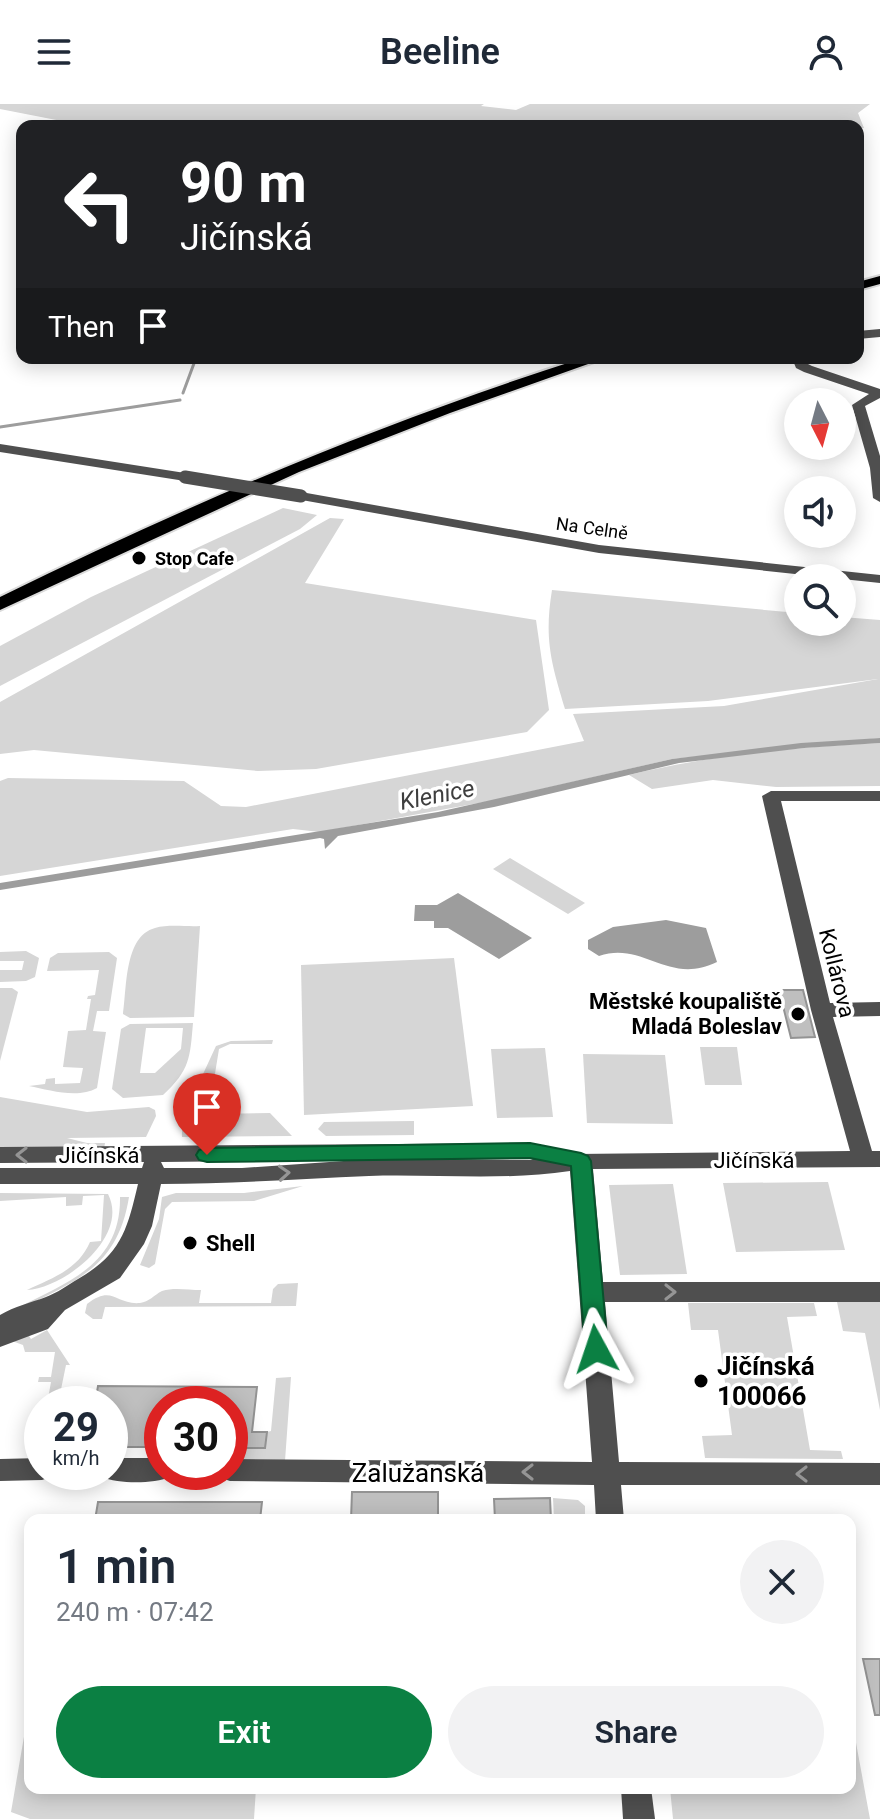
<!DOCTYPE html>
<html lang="en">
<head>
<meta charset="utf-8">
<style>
	:root { --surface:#fff; --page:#f2f2f3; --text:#1f2937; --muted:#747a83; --accent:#0b8043 }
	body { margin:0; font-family:Roboto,sans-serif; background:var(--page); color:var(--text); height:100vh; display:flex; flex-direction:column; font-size:30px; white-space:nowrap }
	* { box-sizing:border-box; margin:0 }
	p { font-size:26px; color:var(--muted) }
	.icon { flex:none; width:44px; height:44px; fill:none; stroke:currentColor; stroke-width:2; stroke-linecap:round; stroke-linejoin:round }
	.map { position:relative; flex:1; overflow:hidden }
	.sheet { position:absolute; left:24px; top:1410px; width:832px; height:280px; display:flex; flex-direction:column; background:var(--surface); border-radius:16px; box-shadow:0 4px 20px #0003 }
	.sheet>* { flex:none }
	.banner { position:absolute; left:16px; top:16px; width:848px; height:244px; border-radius:16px; box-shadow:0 4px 20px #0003; background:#202124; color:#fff; overflow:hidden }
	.needle { width:52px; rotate:174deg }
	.fabs { position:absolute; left:784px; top:284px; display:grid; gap:16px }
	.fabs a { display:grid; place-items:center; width:72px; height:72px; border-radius:50%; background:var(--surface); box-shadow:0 4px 20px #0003; font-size:40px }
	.speed { position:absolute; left:24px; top:1282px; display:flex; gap:16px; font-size:40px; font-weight:700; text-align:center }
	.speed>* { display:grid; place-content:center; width:104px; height:104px; border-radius:50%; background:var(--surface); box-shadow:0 4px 20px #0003; line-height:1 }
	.speed small { font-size:20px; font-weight:400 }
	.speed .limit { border:12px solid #d22; background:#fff; color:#111 }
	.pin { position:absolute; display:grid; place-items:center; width:68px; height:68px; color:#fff; margin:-82px -34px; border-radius:50% 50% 50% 0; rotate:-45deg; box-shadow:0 0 8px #0007 }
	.pin .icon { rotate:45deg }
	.me { position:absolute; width:88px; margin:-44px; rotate:355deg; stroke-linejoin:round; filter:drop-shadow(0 0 6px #0008) }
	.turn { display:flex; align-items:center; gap:28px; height:168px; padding:0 32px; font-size:36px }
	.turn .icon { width:104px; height:104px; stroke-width:2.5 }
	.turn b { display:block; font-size:56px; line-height:68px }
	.then { display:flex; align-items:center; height:76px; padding:0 32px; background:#0003; gap:16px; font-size:30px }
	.round { display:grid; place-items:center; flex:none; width:84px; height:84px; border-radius:42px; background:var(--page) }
	.overview { display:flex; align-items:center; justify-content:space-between; height:136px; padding:0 32px }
	h1 { font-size:48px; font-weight:600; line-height:60px }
	.primary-button { display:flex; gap:16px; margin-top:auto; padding:16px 32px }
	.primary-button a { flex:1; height:92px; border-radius:48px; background:var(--accent); color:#fff; font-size:32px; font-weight:600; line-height:92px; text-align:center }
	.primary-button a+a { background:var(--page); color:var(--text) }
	header { display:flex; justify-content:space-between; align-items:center; height:104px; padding:0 32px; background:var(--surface); font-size:36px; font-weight:600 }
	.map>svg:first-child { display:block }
	.green { fill:#d6d6d6; fill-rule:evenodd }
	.water { fill:#9d9d9d }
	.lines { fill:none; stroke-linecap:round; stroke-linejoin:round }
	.stream { stroke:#9d9d9d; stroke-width:3 }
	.building { fill:#bfbfbf; stroke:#939393; stroke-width:2 }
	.highway-casing { stroke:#dbdbdb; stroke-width:4 }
	.minor { fill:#4f4f4f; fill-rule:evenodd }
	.highway { fill:#000; fill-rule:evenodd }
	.minor-bridge { stroke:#4f4f4f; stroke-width:13 }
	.oneway { stroke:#959595 }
	.route { fill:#0b8043; stroke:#07532c; stroke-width:2 }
	.poi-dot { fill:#000; stroke:#fff; stroke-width:3 }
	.labels { text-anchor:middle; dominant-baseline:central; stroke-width:7; stroke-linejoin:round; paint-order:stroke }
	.far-street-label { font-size:18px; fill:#000; stroke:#fff }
	.far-poi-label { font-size:18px; font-weight:bold; fill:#000; stroke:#fff; text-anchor:start }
	.street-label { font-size:22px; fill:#000; stroke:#fff }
	.poi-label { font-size:22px; font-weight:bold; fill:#000; stroke:#fff; text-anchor:end }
	.water-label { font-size:24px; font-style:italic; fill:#3e3e3e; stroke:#fff }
	.near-poi-label { font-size:26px; font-weight:bold; fill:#000; stroke:#fff; text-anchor:start }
	.near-street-label { font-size:26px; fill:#000; stroke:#fff }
</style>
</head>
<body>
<header><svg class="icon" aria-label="menu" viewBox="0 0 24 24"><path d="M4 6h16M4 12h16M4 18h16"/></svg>Beeline<svg class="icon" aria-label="person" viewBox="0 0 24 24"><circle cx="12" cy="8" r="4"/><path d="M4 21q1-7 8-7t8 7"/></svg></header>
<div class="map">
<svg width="880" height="1715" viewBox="0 0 880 1715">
	<rect width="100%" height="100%" fill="#fff"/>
	<g class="green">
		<polygon points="0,0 484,0 481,2 516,6 530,0 870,0 858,9 864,24 858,25 858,22 87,22 0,5"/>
		<polygon points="283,404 317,411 300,425 0,582 0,542 91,493"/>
		<polygon points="330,414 344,415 305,479 536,516 549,606 527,628 316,665 258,667 34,646 0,650 0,598"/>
		<path d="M552 486 798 509V518H842V513L880 516V634L672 655 490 697 320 728 293 725 0 772V677L8 674 184 677 221 702 246 703 584 637 573 610 724 602 878 575 708 597 565 605C551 558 544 535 552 486Z"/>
		<path d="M880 639V682L776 683 713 676 652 685 629 671C711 651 796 643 880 639Z"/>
		<polygon points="510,754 585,799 568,810 493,765"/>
		<path d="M200 822 194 913 130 914 123 910C127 885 124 832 155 824 169 820 187 823 200 822Z"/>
		<polygon points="26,847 39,854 35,873 26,877 0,878 0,866 22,866 24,857 0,857 0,848"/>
		<path d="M109 848 117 854 109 907H97L93 927 106 928 97 984C78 995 49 986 29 982L45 980 46 975 55 974V980L80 979 83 964 63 963 68 927 86 926 91 895H87L88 892 95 891 99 866 47 867 50 854 58 849Z"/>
		<polygon points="454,854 473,1002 304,1011 301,861"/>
		<polygon points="0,884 12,884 18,888 0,957"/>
		<path d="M193 919C190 954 190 966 163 991L123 994 112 985 121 925 130 920ZM146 924H183L181 945 155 969H140Z"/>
		<polygon points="273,936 272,940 230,940 219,945 213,982 205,986 197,983 216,942 231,937"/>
		<polygon points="700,943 737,943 742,981 705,981"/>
		<polygon points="545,944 553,1013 497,1014 491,945"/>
		<polygon points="583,950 665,951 673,1020 587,1019"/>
		<polygon points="0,993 87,1008 149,1003 155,1006 156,1012 146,1033 67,1034 87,1039 105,1039 104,1045 0,1045"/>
		<path d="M198 1005 215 1010 270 1009 292 1032 182 1033C181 1021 187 1009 198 1005Z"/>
		<polygon points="414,1017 414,1031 326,1032 318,1025 324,1018"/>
		<polygon points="828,1078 845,1146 736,1148 723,1079"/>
		<polygon points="673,1080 687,1170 620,1171 609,1081"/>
		<polygon points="303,1082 254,1097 172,1098 165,1105 155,1160 149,1164 140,1161 159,1115 162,1093 176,1089 244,1089"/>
		<path d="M0 1089 108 1090C130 1133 64 1184 27 1186 52 1174 78 1166 90 1138L101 1137 104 1091 83 1092 82 1101 66 1102V1093L0 1097Z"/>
		<path d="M120 1093H129C118 1161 79 1176 22 1204L21 1202C71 1177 121 1158 120 1093Z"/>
		<path d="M298 1179 296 1202 105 1203 102 1215H93L85 1209 87 1200C113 1180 115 1201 140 1199 149 1198 154 1191 162 1187 174 1183 188 1186 201 1186L199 1199H271L273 1185 278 1180Z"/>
		<polygon points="837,1198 880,1198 880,1306 865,1229 843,1227"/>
		<polygon points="688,1199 814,1199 817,1212 787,1213 810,1346 841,1347 843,1355 705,1354 702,1332 732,1331 718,1226 691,1226"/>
		<polygon points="47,1226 70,1261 66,1261 58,1300 47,1300 51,1278 38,1278 39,1273 51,1273 55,1248 25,1248 23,1241 12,1237 27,1229 31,1235"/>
		<polygon points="291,1273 285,1357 230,1356 230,1344 265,1344 267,1328 271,1327 276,1274"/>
		<polygon points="553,1394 578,1396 585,1402 585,1416 554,1416"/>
		<polygon points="30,1598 30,1684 256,1684 254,1715 30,1715 11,1708"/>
		<polygon points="850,1606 870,1715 673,1715 670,1684 850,1684"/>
	</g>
	<g class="water">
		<polygon points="880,634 880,639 804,644 679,659 494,703 338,732 325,745 324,735 320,734 0,786 0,779 438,708 672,655 801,639"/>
		<polygon points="458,789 532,834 499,855 448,824 434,824 434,817 414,817 415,801 437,801"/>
		<path d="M666 816 706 824 717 858C668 882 644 837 599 852L588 845V836L613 823Z"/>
	</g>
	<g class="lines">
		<g class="stream">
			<polyline points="183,289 196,254"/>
			<polyline points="0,323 180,296"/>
		</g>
	</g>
	<g class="building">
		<polygon points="779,886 803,886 815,933 791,934"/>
		<polygon points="98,1282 257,1283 252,1328 267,1328 265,1344 230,1344 230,1300 162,1300 162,1343 110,1343 110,1300 95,1300"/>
		<polygon points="352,1388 438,1388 438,1416 351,1416"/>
		<polygon points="550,1394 551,1416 495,1416 494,1395"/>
		<polygon points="98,1398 262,1398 260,1416 95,1416"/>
		<polygon points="863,1555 880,1555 880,1611 875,1611"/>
	</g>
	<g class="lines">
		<defs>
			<g id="highway">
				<polygon points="880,172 880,180 858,186 858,178"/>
				<path d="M583 254H605L450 309 299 368 0 506V493C189 400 382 318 583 254Z"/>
			</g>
		</defs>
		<use href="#highway" class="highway-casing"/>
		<g class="minor">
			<polygon points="880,225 880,233 858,235 858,227"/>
			<polygon points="792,254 804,254 806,259 812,262 880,285 880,294 865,302 880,352 880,398 873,394 870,364 852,301 869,290 804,268 796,264"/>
			<polygon points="0,340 185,369 192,373 185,377 0,348"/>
			<polygon points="301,388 599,441 880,471 880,479 599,449 296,395 296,389"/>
			<path d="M771 687H880V697H781L830 899 880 898V912L833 913 872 1047H880V1063L593 1065 603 1178H880V1198H605L619 1358 880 1359V1381H621L624 1416H596L594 1381 230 1377 221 1374 218 1368H230V1355L592 1358 570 1067C504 1077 436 1070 369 1072 299 1075 230 1080 161 1080L152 1122 144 1140 120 1174 65 1206 48 1225 0 1243V1211C15 1202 30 1199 46 1193 57 1189 68 1181 78 1175 121 1150 127 1127 138 1080H0V1064H142L144 1058 0 1059V1043L530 1039 576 1050 850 1047 811 906 762 692ZM530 1055 533 1056H451ZM358 1056 242 1064H164L161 1058Z"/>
			<polygon points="42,1354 42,1368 54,1368 51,1373 42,1376 0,1377 0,1355"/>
			<path d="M110 1354H162V1368H174L171 1373C152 1380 120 1380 101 1373L98 1368H110Z"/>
			<polygon points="621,1684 651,1684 655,1715 623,1715"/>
		</g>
		<use href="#highway" class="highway"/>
		<polyline class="minor-bridge" points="185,373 301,392"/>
	</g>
	<defs><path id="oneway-chevron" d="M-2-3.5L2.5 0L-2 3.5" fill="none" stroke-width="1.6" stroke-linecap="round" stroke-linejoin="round" transform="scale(2)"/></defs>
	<g class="oneway">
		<use href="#oneway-chevron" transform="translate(22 1051) rotate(-180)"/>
		<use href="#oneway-chevron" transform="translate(284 1069) rotate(-4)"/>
		<use href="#oneway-chevron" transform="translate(670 1188)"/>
		<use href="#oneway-chevron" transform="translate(528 1368) rotate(180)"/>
		<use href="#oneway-chevron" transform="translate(802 1370) rotate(-180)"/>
	</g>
	<polygon class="route" points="530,1039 581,1049 588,1052 591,1057 608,1245 604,1252 596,1255 588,1252 585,1245 571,1062 530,1054 207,1058 199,1056 196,1051 199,1046 207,1044"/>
	<g class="poi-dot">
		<circle cx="139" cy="454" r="8"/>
		<circle cx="798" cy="910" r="8"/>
		<circle cx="190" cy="1139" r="8"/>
		<circle cx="701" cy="1277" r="8"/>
	</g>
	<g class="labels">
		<g class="far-street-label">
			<text transform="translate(592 424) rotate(8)">Na Celně</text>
		</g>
		<g class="far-poi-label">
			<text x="155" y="454">Stop Cafe</text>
		</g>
		<g class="street-label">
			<text transform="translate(837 869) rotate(76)">Kollárova</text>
			<text x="99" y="1051">Jičínská</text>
			<text x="754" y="1056">Jičínská</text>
		</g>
		<g class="poi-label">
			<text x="782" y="897">Městské koupaliště<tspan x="782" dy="25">Mladá Boleslav</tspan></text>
			<text x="206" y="1139" text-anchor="start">Shell</text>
		</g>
		<g class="water-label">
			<text transform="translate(437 691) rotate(-11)">Klenice</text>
		</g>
		<g class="near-poi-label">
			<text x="717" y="1262">Jičínská<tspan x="717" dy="30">100066</tspan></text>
		</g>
		<g class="near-street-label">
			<text x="418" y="1369">Zalužanská</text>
		</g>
	</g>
</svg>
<div class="fabs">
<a><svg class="needle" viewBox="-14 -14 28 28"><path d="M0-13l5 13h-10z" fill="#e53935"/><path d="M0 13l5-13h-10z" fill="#747a83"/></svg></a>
<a><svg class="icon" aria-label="sound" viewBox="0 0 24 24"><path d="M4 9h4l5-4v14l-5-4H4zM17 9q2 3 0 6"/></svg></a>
<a><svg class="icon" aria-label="search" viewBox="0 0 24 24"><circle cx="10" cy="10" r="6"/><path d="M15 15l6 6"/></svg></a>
</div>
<div class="speed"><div>29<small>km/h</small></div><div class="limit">30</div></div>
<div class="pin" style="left:207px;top:1051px;background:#d93025"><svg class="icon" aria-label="arrive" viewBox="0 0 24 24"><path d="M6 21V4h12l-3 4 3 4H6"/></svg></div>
<svg class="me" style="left:596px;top:1245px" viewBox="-20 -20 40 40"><path d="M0-17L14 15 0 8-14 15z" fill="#0b8043" stroke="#fff" stroke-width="4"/></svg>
<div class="banner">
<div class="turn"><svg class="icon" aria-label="left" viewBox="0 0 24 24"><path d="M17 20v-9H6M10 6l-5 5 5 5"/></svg><div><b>90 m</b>Jičínská</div></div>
<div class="then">Then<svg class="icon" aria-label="arrive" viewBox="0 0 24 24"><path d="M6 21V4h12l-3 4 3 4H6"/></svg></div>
</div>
<section class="sheet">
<div class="overview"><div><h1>1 min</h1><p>240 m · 07:42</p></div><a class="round"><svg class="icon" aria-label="close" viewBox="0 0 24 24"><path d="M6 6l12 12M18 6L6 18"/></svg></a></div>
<div class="primary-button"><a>Exit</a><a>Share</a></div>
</section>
</div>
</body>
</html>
